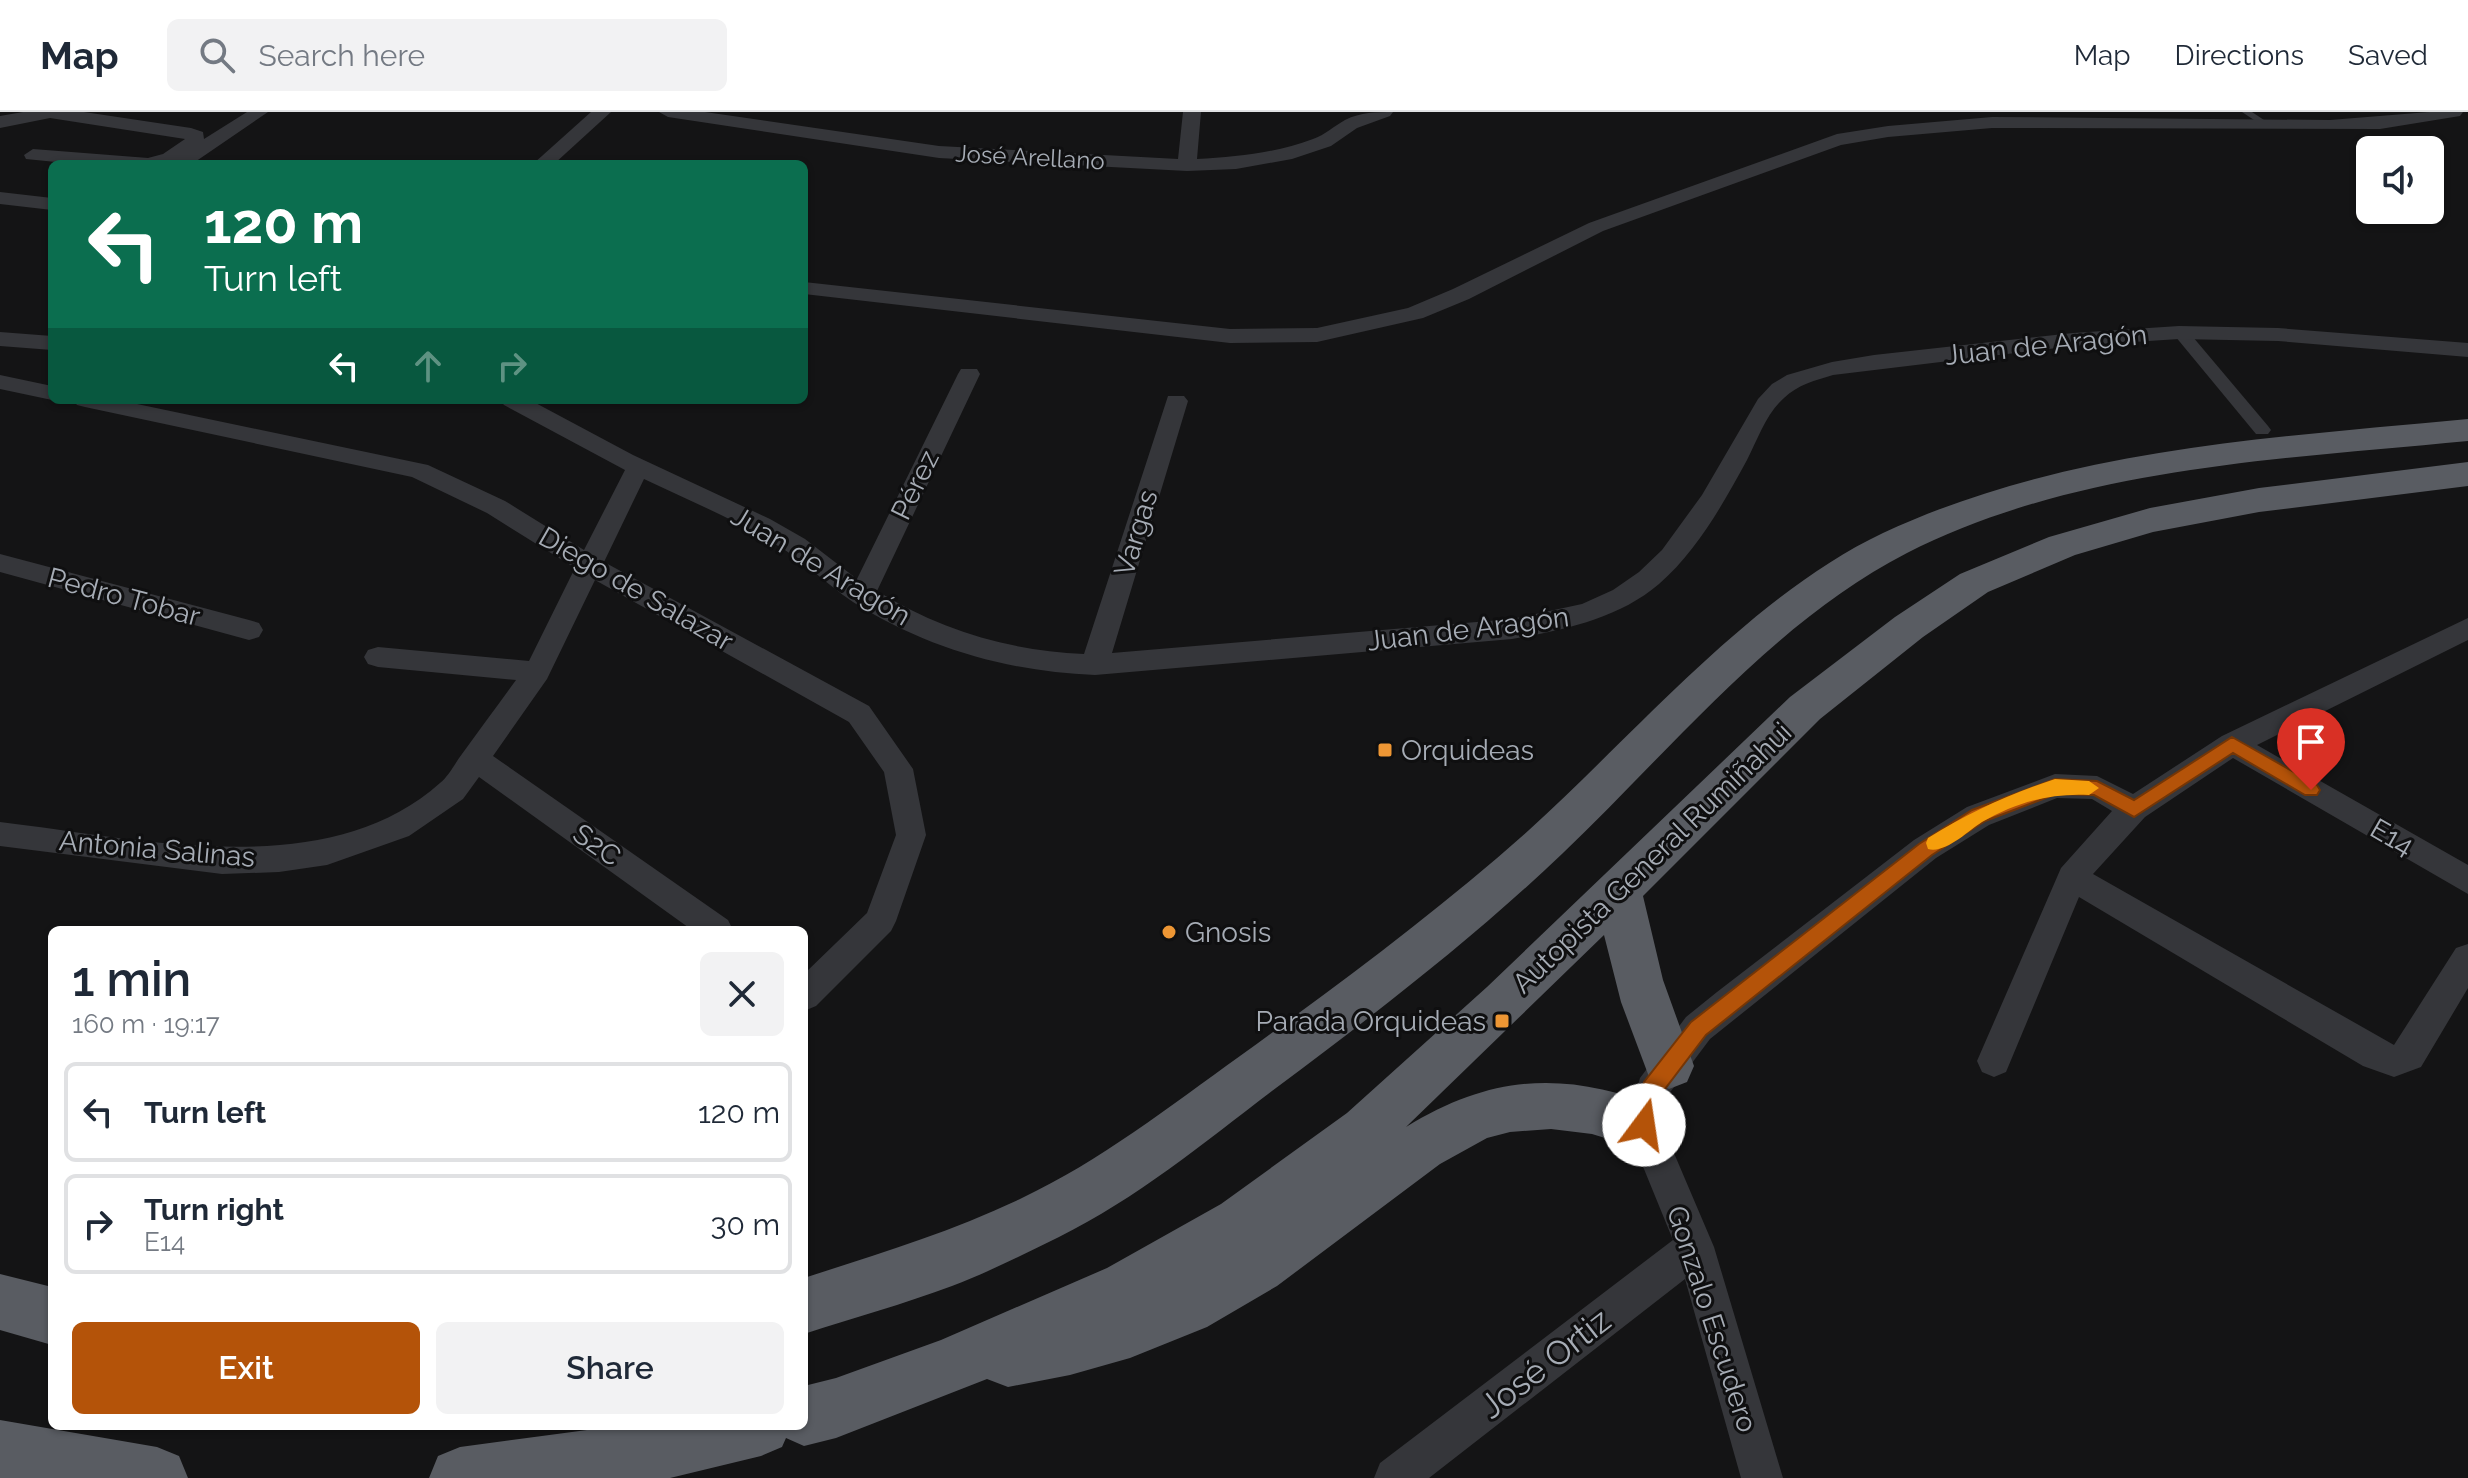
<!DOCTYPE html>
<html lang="en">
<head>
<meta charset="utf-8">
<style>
	:root { --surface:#fff; --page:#f2f2f3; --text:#1f2937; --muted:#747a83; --line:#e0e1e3; --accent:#b45309 }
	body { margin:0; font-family:Raleway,sans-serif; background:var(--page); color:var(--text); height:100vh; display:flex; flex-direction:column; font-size:30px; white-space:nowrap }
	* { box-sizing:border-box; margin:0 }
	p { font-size:26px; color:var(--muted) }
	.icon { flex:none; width:44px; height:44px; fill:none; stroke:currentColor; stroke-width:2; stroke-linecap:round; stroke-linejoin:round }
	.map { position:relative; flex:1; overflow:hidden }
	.side { position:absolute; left:48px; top:814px; width:760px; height:504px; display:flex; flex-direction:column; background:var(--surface); border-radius:12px; box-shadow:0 2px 6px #0004 }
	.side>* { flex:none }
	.hud { position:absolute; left:48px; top:48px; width:760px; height:244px; border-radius:12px; box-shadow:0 2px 6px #0004; background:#0b6e4f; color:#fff; overflow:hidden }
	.buttons { position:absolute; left:2356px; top:24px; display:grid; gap:16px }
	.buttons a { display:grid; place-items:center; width:88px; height:88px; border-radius:12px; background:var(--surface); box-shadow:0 2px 6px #0004; font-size:40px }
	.pin { position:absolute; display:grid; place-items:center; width:68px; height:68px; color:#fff; margin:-82px -34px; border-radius:50% 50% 50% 0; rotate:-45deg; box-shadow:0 0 8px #0007 }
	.pin .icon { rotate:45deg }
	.me { position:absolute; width:88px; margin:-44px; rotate:14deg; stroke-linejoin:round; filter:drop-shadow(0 0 6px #0008) }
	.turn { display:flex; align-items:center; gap:28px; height:168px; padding:0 24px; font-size:36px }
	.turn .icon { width:104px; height:104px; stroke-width:2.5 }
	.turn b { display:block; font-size:56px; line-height:68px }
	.lanes { display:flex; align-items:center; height:76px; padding:0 24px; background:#0003; justify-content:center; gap:40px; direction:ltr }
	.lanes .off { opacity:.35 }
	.round { display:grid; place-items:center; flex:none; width:84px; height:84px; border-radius:12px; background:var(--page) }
	.summary { display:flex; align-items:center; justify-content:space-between; height:136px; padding:0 24px }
	h1 { font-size:48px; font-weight:600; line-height:60px }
	.cta { display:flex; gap:16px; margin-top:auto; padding:16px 24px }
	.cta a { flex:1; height:92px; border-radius:12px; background:var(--accent); color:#fff; font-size:32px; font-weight:600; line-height:92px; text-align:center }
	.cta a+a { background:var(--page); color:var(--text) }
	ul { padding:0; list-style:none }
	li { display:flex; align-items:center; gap:24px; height:100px; margin:0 16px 12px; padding:0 8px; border:4px solid var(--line); border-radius:12px }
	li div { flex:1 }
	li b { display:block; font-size:30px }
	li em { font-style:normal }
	header { display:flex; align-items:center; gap:48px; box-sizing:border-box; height:112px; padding:0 40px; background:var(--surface); border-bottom:2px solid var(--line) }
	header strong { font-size:38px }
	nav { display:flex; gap:44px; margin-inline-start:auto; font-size:28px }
	.search { width:560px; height:72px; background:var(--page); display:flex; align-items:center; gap:20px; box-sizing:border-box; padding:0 28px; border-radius:12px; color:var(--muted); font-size:30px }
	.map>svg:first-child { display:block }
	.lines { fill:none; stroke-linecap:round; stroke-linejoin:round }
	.service { fill:#35363a; fill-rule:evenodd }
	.pedestrian { fill:#35363a; fill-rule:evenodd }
	.minor { fill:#35363a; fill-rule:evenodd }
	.trunk { fill:#595c62; fill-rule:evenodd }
	.route { fill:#b45309; stroke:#753606; stroke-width:2 }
	.slow { fill:#f59e0b }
	.poi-dot { fill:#ed9634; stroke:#0f0f10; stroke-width:3 }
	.labels { text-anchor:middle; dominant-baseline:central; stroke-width:6; stroke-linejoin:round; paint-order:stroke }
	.far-street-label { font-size:24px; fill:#a6acb5; stroke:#0f0f10 }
	.street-label { font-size:28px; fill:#a6acb5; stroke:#0f0f10 }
	.poi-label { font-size:28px; fill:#a6acb5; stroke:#0f0f10; text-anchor:start }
	.near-street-label { font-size:34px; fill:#a6acb5; stroke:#0f0f10 }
</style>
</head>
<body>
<header>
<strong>Map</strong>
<div class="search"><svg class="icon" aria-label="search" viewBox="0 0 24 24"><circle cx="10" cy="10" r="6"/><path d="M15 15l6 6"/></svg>Search here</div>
<nav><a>Map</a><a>Directions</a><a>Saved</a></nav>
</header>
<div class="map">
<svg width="2468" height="1366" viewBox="0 0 2468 1366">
	<rect width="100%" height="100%" fill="#141415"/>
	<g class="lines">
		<polygon class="service" points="2242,0 2252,0 2270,12 2263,14"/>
		<polygon class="pedestrian" points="2181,216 2187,218 2268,314 2271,318 2268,322 2256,322 2175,224 2175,218"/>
		<g class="minor">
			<polygon points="23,0 84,0 191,16 203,20 204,27 247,0 268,0 192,52 76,52 26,47 24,43 33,37 148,46 163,42 185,27 50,6 0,16 0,4"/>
			<polygon points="591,0 611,0 554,52 533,52"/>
			<path d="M659 0H705L939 34 1178 47 1183 0H1201L1197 47C1237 45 1275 41 1313 27 1325 23 1334 14 1345 8 1361 0 1376 0 1393 0L1390 4 1357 16 1331 34 1292 47 1236 57 1187 59 939 46 668 5Z"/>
			<polygon points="2429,0 2463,0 2460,4 2380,17 1992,16 1888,25 1841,33 1603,119 1469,187 1423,206 1317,230 1230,231 804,182 804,170 1230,217 1317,216 1408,196 1453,177 1589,111 1837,22 1888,14 1992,5 2330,8"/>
			<polygon points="0,80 52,86 52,98 0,92"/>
			<path d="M2179 214 2278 216 2468 231V245L2278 229 2179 227 2073 234 1833 263C1816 268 1797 273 1784 286 1766 302 1758 327 1747 348 1723 392 1697 439 1659 472 1618 507 1563 518 1512 527L1095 563C1009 560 926 536 853 490 826 472 803 448 775 432 734 407 688 388 644 367L604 450 869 594 913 657 926 723 896 809 891 819 816 894 804 899V862L867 801 896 723 884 660 849 610 595 468 547 567 493 644 728 808 733 818H692L479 665 463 687 409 724 327 753 279 760 222 762 0 734V710C137 726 326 773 440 671 449 664 455 651 462 642 480 617 498 593 516 568L378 555 368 552 364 545 368 538 378 535 529 549 575 456 487 401 412 365 85 295 77 293 73 288H118L428 353 505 389 584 438 625 358 504 293 500 288H530L633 343 770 407 805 427 857 467 958 262 961 257H977L980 262 877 479C940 518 1010 539 1084 542L1168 284H1184L1188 289 1112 541 1512 507 1582 492 1613 478 1639 460 1662 438 1702 383 1758 287 1772 272 1787 263 1832 250 1874 243 2073 221Z"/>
			<polygon points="0,220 52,224 52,238 0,234"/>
			<polygon points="0,263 52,274 52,288 0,277"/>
			<polygon points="0,442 249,508 259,511 263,518 259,525 249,528 0,460"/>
			<polygon points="2468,506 2468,528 2257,633 2468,753 2468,782 2233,646 2145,705 2093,762 2394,933 2456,836 2468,832 2468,876 2421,955 2394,965 2363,954 2079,785 2006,960 1994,965 1982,960 1977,949 2061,756 2112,699 2092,687 2057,686 1989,713 1936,746 1710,927 1668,983 1662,1013 1714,1135 1783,1366 1741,1366 1685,1167 1429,1366 1374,1366 1380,1351 1673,1128 1626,1013 1640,966 1686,905 1717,880 1914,728 1967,695 2055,662 2097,664 2133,682 2222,624"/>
		</g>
		<g class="trunk">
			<path d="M2468 307V329C2283 347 2075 355 1907 441 1774 509 1670 639 1563 741 1473 827 1375 902 1276 976 1206 1029 1138 1086 1059 1125 1024 1142 989 1160 952 1174 904 1192 853 1206 804 1222V1166C878 1142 951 1120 1022 1086 1100 1049 1169 995 1240 944 1339 872 1437 800 1529 718 1637 620 1752 483 1883 421 2065 336 2271 326 2468 307Z"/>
			<path d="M2468 350V374L2259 400 2153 420 2075 443 1988 480 1923 525 1820 607 1643 784 1663 868 1694 954 1687 970 1669 977 1651 970 1621 890 1604 823 1406 1015C1494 961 1567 959 1663 996L1670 1013 1663 1030 1644 1038 1592 1022 1551 1017 1510 1020 1487 1026 1440 1052 1277 1174 1207 1215 1130 1246 1070 1263 1008 1275 987 1267 836 1326 804 1334 786 1326 782 1335 761 1344 670 1366H429L438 1344 460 1335 617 1314H804V1274L836 1266 941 1228 1107 1156 1221 1092 1347 1001 1487 875 1790 585 1895 505 1960 462 2049 425 2150 396 2259 376Z"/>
			<polygon points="0,1162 52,1175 52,1233 0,1218"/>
			<polygon points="0,1308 157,1335 179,1344 188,1366 0,1366"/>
		</g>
	</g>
	<polygon class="route" points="2232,625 2317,673 2320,678 2317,683 2305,683 2233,641 2134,705 2094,683 2056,682 1985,709 1932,743 1706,923 1662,981 1652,1020 1644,1023 1637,1020 1634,1013 1644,970 1691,910 1919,732 1972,698 2055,667 2097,669 2134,688"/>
	<path class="slow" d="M2055 667 2089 669 2099 676 2089 683C2050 681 2017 690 1982 710 1968 719 1945 742 1928 737L1926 731 1928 726C1970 700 2009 682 2055 667Z"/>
	<g class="poi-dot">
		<rect x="1377" y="630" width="16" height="16" rx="4"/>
		<circle cx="1169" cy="820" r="8"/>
		<rect x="1494" y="901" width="16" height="16" rx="4"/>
	</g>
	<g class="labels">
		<g class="far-street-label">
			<text transform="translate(1030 45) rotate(3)">José Arellano</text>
		</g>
		<g class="street-label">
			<text transform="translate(2046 233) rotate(-6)">Juan de Aragón</text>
			<text transform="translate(915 373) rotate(-64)">Pérez</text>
			<text transform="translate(1136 421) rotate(-73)">Vargas</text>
			<text transform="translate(821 454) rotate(31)">Juan de Aragón</text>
			<text transform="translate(636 477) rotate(30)">Diego de Salazar</text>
			<text transform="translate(124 485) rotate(15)">Pedro Tobar</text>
			<text transform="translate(1468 517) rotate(-7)">Juan de Aragón</text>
			<text transform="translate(2392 725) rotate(30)">E14</text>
			<text transform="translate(597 733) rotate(35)">S2C</text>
			<text transform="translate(157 737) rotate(5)">Antonia Salinas</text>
			<text transform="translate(1652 746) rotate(-44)">Autopista General Rumiñahui</text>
			<text transform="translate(1712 1207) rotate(72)">Gonzalo Escudero</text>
		</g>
		<g class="poi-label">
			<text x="1401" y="638">Orquideas</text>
			<text x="1185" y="820">Gnosis</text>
			<text x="1486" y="909" text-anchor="end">Parada Orquideas</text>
		</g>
		<g class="near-street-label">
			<text transform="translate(1545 1251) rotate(-38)">José Ortiz</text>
		</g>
	</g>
</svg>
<div class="buttons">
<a><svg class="icon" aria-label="sound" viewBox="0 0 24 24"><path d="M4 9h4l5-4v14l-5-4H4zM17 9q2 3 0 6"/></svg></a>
</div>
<div class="pin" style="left:2311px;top:678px;background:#d93025"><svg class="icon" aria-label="arrive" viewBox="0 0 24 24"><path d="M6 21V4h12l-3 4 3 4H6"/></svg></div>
<svg class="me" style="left:1644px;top:1013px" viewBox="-20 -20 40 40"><circle r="19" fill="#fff"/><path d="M0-13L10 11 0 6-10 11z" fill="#b45309"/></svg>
<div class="hud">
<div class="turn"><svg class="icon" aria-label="left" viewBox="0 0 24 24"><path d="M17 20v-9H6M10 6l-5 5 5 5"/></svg><div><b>120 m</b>Turn left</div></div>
<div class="lanes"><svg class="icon" aria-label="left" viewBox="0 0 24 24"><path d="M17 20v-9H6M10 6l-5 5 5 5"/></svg><svg class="icon off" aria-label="ahead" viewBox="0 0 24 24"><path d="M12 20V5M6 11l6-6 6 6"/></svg><svg class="icon off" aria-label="right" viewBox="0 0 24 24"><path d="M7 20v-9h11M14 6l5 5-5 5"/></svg></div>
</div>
<section class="side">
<div class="summary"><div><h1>1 min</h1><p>160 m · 19:17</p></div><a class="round"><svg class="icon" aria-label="close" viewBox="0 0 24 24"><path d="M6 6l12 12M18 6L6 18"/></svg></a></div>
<ul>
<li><svg class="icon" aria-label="left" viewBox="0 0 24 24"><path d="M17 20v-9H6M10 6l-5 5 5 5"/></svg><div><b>Turn left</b></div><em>120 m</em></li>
<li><svg class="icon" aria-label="right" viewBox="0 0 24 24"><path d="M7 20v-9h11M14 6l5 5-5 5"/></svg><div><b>Turn right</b><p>E14</p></div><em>30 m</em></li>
</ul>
<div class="cta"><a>Exit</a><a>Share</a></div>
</section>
</div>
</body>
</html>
